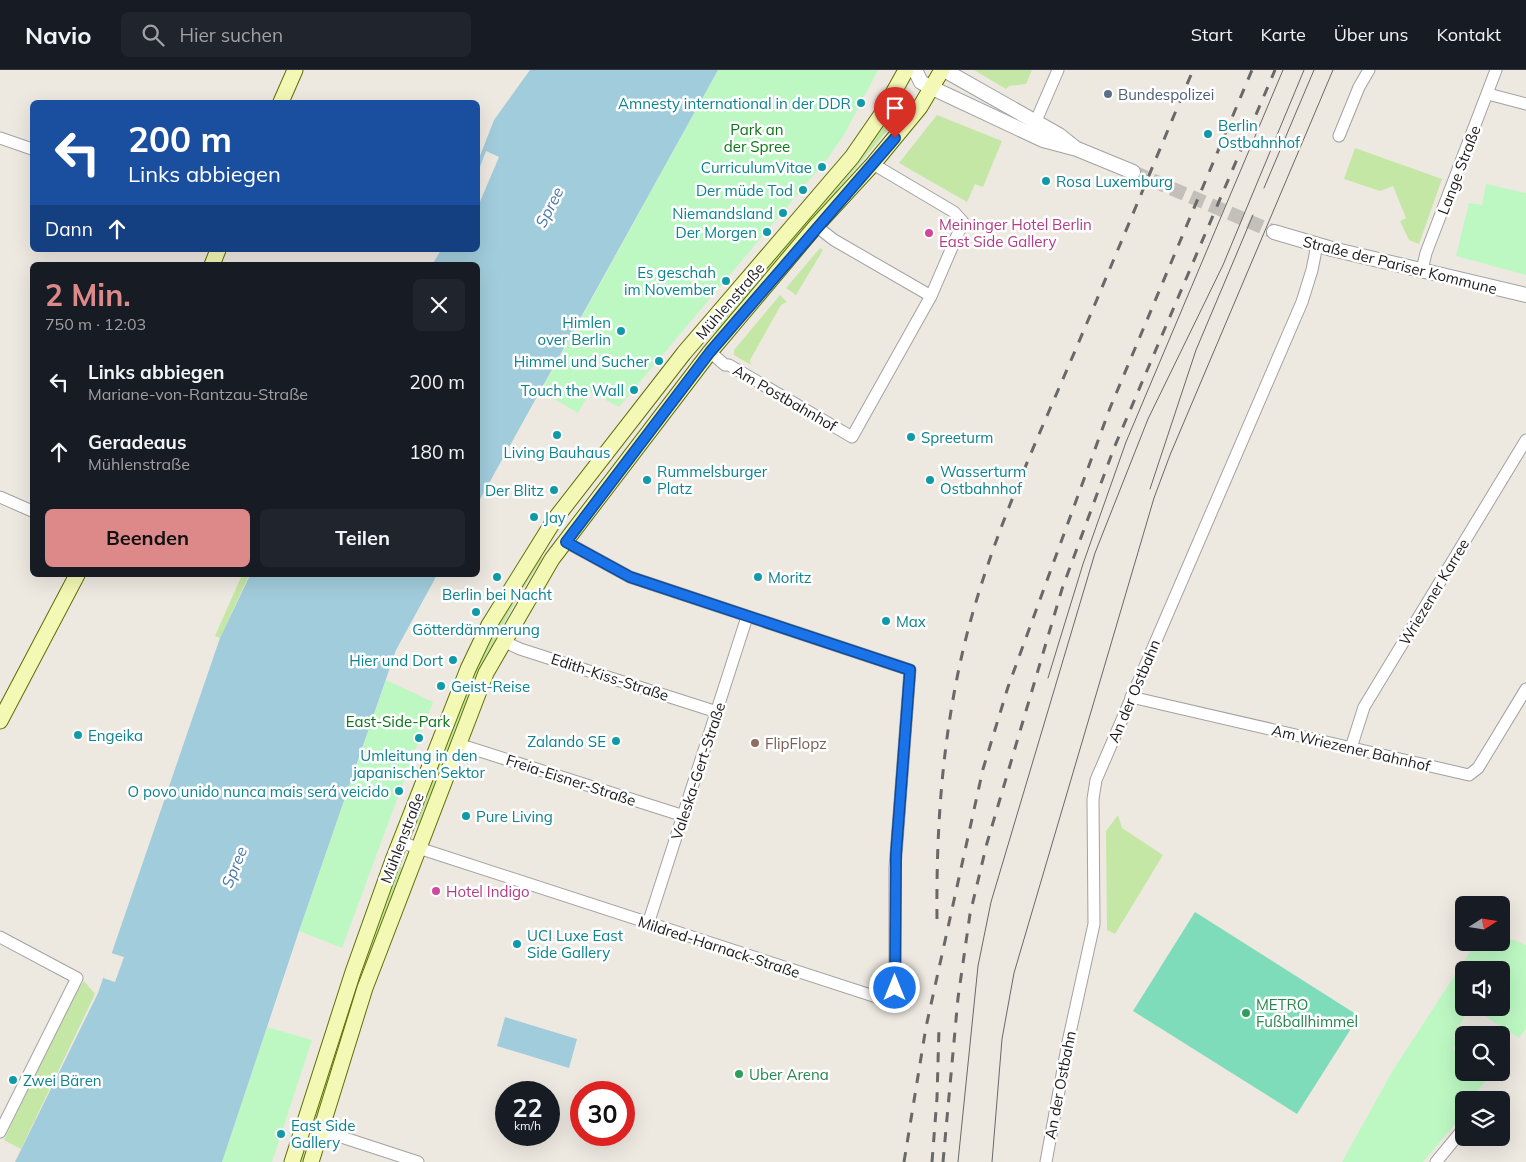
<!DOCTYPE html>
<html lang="de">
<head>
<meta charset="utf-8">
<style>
	:root { --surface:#171b24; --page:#20242c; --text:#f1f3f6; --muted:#9ea1a6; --line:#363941; --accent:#dd8989 }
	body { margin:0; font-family:Mulish,sans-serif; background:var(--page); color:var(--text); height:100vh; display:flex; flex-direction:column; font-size:19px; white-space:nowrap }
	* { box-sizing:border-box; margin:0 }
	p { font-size:16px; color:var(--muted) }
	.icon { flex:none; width:28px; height:28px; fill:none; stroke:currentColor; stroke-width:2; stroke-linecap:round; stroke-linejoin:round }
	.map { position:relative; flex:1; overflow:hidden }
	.panel { position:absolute; left:30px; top:192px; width:450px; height:315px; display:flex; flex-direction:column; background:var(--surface); border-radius:8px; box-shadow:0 5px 20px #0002 }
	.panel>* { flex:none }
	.top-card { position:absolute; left:30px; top:30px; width:450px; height:152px; border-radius:8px; box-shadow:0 5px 20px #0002; background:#1a4fa0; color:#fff; overflow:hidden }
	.needle { width:32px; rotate:78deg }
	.fabs { position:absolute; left:1455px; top:826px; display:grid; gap:10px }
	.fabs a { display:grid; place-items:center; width:55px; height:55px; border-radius:8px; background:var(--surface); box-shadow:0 5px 20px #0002; font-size:25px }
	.speed { position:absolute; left:495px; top:1011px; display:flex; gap:10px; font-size:25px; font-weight:700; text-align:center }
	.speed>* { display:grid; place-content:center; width:65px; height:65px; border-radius:50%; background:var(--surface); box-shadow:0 5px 20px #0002; line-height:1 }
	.speed small { font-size:12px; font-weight:400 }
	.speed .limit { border:8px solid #d22; background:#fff; color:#111 }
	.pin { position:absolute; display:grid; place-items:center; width:42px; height:42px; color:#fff; margin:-51px -21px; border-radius:50% 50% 50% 0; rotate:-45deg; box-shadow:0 0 5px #0007 }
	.pin .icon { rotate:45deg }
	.me { position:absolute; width:55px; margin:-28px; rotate:0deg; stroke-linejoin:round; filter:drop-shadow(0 0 4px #0008) }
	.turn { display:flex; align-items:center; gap:18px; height:105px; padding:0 15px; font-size:22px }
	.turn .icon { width:65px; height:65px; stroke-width:2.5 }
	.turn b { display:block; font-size:35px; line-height:42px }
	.then { display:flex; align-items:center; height:48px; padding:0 15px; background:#0003; gap:10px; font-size:19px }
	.round { display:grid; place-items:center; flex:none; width:52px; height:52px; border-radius:8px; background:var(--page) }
	.headline { display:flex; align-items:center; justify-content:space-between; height:85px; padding:0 15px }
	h1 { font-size:30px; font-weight:700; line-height:38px; color:var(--accent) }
	.cta { display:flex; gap:10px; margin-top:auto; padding:10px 15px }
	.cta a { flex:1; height:58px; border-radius:8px; background:var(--accent); color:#111; font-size:20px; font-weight:700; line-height:58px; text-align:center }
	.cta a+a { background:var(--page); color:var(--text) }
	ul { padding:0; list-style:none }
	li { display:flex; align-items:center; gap:15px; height:70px; padding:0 15px }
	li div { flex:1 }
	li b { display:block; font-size:19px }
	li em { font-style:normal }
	header { display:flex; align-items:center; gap:30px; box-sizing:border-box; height:70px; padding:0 25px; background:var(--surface); border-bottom:1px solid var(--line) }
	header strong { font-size:24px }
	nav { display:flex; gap:28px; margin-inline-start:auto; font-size:18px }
	.search { width:350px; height:45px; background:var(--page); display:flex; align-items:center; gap:12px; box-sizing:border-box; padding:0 18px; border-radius:8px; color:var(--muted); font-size:19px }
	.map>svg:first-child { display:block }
	.grass { fill:#c5e7a6 }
	.park { fill:#bdf8c3; fill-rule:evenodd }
	.pitch { fill:#7fdcba }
	.water { fill:#a1ccdb }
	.pier { fill:#ede9e1 }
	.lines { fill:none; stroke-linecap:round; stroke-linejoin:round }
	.tertiary-tunnel { stroke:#c3c0b9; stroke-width:14; stroke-dasharray:14 7; stroke-linecap:butt }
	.minor-casing { stroke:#a2a2a2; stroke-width:13 }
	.tertiary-casing { stroke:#a2a2a2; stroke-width:16 }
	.secondary-casing { stroke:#616f06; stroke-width:17 }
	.minor { stroke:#fff; stroke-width:11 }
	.tertiary { stroke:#fff; stroke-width:14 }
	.secondary { stroke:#f3f8b4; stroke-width:15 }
	.tram { stroke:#696969; stroke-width:1 }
	.rail { stroke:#696969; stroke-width:3; stroke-dasharray:10 10; stroke-linecap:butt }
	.route-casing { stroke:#114b97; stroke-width:12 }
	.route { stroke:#1a73e8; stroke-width:9 }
	.service-dot { fill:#5c6f8a; stroke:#fff; stroke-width:2 }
	.culture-dot { fill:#0f9aa8; stroke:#fff; stroke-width:2 }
	.hotel-dot { fill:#d1479c; stroke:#fff; stroke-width:2 }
	.education-dot { fill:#8d6e63; stroke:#fff; stroke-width:2 }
	.leisure-dot { fill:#2e9e5b; stroke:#fff; stroke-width:2 }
	.labels { text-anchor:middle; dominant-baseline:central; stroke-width:5; stroke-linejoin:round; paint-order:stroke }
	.service-label { font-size:15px; fill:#4e5e75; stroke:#fff; text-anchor:start }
	.culture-label { font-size:15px; fill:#0d838f; stroke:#fff; text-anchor:start }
	.park-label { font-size:15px; fill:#0c7617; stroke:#fff }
	.street-label { font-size:15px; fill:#1b1b1b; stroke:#fff }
	.hotel-label { font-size:15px; fill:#b23c85; stroke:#fff; text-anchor:start }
	.education-label { font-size:15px; fill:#785e54; stroke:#fff; text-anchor:start }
	.leisure-label { font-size:15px; fill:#27864d; stroke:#fff; text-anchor:start }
	.water-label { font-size:16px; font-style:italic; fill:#4a78a9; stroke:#fff }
</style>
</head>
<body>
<header>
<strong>Navio</strong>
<div class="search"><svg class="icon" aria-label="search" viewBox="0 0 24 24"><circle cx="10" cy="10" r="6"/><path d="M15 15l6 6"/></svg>Hier suchen</div>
<nav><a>Start</a><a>Karte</a><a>Über uns</a><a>Kontakt</a></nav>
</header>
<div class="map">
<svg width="1526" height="1092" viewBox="0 0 1526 1092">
	<rect width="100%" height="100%" fill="#ede9e1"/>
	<g class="grass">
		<polygon points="974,0 1032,0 1026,14 1009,16 1006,19"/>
		<polygon points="899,25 910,33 719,263 715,261 769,196"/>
		<polygon points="937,45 1002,71 983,117 975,114 967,132 899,93"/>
		<polygon points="1355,78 1442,109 1419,174 1409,170 1400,151 1406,148 1393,116 1380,121 1344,109"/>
		<polygon points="820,178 823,180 796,225 786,218"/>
		<polygon points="780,225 787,232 781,235 750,290 751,295 734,285 734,280"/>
		<path d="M537 485 543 488C486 570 456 663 421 756L417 754 472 603 493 560Z"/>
		<polygon points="242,505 249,505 220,568 215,566"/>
		<polygon points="1118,745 1122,758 1163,785 1115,864 1107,860 1106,761"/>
		<polygon points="397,796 404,798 368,895 363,893"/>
		<polygon points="84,911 95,924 21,1079 4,1070 70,931"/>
		<polygon points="348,938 353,939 306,1092 301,1092 311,1050"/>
	</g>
	<g class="park">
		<polygon points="718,0 878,0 844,65 828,88 619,337 590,322 578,343 541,321"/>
		<polygon points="1486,114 1526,123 1526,205 1456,186 1469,133 1482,135"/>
		<polygon points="386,610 433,632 342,878 299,861"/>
		<path d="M1501 865 1526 875V958L1519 968 1477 941 1466 944 1453 966 1458 970 1453 979 1464 989V1002L1478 1003 1486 1011 1469 1030H1464V1035L1457 1043 1461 1047 1423 1092H1342L1393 1000 1476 873 1501 872ZM1464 900H1501V938H1464Z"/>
		<polygon points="267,957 312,970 272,1092 222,1092"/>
	</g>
	<polygon class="pitch" points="1195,842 1359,946 1297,1044 1133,941"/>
	<g class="water">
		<polygon points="530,0 718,0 478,433 478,195 432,195 441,180 478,180 478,91 494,50"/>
		<polygon points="250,505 437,505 396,580 299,861 222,1092 15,1092 98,923 220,568"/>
		<polygon points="505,947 577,969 569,998 497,976"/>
	</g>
	<g class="pier">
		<polygon points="486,81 499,87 479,134 478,102"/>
		<polygon points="111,883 124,887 115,912 103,908"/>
	</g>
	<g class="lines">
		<polyline class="tertiary-tunnel" points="1133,102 1274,162"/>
		<defs>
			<g id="minor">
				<polyline points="1488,24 1526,34"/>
				<polyline points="1032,60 1058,0"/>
				<polyline points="1339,66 1359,17 1369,0"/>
				<polyline points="0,68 32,79"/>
				<polyline points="873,94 954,142 963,152 931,226"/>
				<polyline points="1422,200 1426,183 1496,0"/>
				<polyline points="710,282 725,295 729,295 852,367 931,226 834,170 816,156"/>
				<polyline points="0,427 32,441"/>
				<polyline points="503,571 520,579 717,642"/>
				<polyline points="1131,627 1469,705 1478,698 1526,619"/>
				<polyline points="458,674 684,746"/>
				<polyline points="1351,678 1364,637 1526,370"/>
				<polyline points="400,772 895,933 895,798 910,600 630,507 566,472"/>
				<polyline points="648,854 747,547"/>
				<polyline points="0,867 77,908 0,1062"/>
				<polyline points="320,1060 418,1092"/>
				<polyline points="1046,1092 1068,972 1094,854 1093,729 1096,710 1302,232 1312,200 1317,175"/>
				<polyline points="1436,1092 1464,1058"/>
			</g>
			<g id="tertiary">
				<polyline points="915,0 921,12 928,16 1043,70 1077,79 1133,102"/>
				<polyline points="944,0 1059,65 1074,77"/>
				<polyline points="1274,162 1332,179 1526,225"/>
			</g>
			<g id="secondary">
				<polyline points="281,32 295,0"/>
				<polyline points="212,195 218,180"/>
				<polyline points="0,651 77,505"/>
				<polyline points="292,1092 353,902 393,790 468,599 489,555 555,449 684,283 852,87 881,45 906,0"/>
				<polyline points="311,1092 365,918 486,603 552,489 710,282 816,156 873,94 920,37 942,0"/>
			</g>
		</defs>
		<use href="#minor" class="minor-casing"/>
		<use href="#tertiary" class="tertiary-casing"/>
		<use href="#secondary" class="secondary-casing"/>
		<use href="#minor" class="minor"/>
		<use href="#tertiary" class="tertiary"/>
		<use href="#secondary" class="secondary"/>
		<g class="tram">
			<polyline points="1264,118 1314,0"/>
			<polyline points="1150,419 1196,280 1253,145"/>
			<polyline points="1048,608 1083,494 1126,372 1283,0"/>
			<polyline points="958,1092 978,896 991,832 1095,483 1148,349 1223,195 1304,0"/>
			<polyline points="992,1092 1002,969 1014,903 1154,428 1170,385 1333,0"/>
		</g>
		<g class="rail">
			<path d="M937 849C936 753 943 658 967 564 991 471 1031 383 1069 295 1111 197 1152 98 1193 0"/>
			<polyline points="904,1092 926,957 983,699 1008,617 1110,338 1252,0"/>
			<polyline points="932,1092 937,1028 939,957"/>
			<polyline points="943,1092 958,928 970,844 987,773 1062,519 1114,378 1275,0"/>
		</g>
	</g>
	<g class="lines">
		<defs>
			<polyline id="route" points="895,68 710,282 566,472 630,507 910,600 896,784 895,918"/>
		</defs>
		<use href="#route" class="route-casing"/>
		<use href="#route" class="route"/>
	</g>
	<circle class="service-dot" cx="1108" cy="24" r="5"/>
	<g class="culture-dot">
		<circle cx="861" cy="33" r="5"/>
		<circle cx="1208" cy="64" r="5"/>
		<circle cx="822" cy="97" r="5"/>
		<circle cx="1046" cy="111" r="5"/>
		<circle cx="803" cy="120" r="5"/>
		<circle cx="783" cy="143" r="5"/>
		<circle cx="767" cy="162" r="5"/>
		<circle cx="726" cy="211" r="5"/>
		<circle cx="621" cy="261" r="5"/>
		<circle cx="659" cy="291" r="5"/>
		<circle cx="634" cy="320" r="5"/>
		<circle cx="557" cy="365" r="5"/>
		<circle cx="911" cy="367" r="5"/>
		<circle cx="647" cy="410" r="5"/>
		<circle cx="930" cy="410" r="5"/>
		<circle cx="554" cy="420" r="5"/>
		<circle cx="534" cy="447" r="5"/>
		<circle cx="497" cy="507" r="5"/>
		<circle cx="758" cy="507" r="5"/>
		<circle cx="476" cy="542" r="5"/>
		<circle cx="886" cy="551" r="5"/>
		<circle cx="453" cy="590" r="5"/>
		<circle cx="441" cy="616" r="5"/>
		<circle cx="78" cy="665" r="5"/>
		<circle cx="419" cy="668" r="5"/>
		<circle cx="616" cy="671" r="5"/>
		<circle cx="399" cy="721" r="5"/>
		<circle cx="466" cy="746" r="5"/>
		<circle cx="517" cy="874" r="5"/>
		<circle cx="13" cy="1010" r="5"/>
		<circle cx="281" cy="1064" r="5"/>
	</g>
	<g class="hotel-dot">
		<circle cx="929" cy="163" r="5"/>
		<circle cx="436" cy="821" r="5"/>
	</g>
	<circle class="education-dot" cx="755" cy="673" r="5"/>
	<g class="leisure-dot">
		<circle cx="1246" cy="943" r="5"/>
		<circle cx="739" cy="1004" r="5"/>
	</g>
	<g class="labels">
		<g class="service-label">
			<text x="1118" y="24">Bundespolizei</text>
		</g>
		<g class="culture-label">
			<text x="851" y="33" text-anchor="end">Amnesty international in der DDR</text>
			<text x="1218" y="55">Berlin<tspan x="1218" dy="17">Ostbahnhof</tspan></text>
			<text x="812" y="97" text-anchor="end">CurriculumVitae</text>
			<text x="1056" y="111">Rosa Luxemburg</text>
			<text x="793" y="120" text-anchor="end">Der müde Tod</text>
			<text x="773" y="143" text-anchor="end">Niemandsland</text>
			<text x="757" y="162" text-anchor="end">Der Morgen</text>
			<text x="716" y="202" text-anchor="end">Es geschah<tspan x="716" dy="17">im November</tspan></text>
			<text x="611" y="252" text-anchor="end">Himlen<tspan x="611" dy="17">over Berlin</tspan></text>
			<text x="649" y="291" text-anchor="end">Himmel und Sucher</text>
			<text x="624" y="320" text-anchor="end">Touch the Wall</text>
			<text x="921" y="367">Spreeturm</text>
			<text x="557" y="382" text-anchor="middle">Living Bauhaus</text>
			<text x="657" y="401">Rummelsburger<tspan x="657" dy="17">Platz</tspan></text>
			<text x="940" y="401">Wasserturm<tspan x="940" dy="17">Ostbahnhof</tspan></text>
			<text x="544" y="420" text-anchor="end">Der Blitz</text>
			<text x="544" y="447">Jay</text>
			<text x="768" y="507">Moritz</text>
			<text x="497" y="524" text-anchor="middle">Berlin bei Nacht</text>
			<text x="896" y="551">Max</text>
			<text x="476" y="559" text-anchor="middle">Götterdämmerung</text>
			<text x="443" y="590" text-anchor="end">Hier und Dort</text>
			<text x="451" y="616">Geist-Reise</text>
			<text x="88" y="665">Engeika</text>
			<text x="606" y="671" text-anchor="end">Zalando SE</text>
			<text x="419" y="685" text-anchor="middle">Umleitung in den<tspan x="419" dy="17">japanischen Sektor</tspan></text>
			<text x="389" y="721" text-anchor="end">O povo unido nunca mais será veicido</text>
			<text x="476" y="746">Pure Living</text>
			<text x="527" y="865">UCI Luxe East<tspan x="527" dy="17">Side Gallery</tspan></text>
			<text x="23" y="1010">Zwei Bären</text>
			<text x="291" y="1055">East Side<tspan x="291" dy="17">Gallery</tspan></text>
		</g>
		<g class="park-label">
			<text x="757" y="59">Park an<tspan x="757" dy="17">der Spree</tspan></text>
			<text x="398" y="651">East-Side-Park</text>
		</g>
		<g class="street-label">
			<text transform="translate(1459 100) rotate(-69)">Lange Straße</text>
			<text transform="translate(1400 195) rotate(14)">Straße der Pariser Kommune</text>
			<text transform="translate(730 231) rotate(-49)">Mühlenstraße</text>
			<text transform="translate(785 328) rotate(30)">Am Postbahnhof</text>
			<text transform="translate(1434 522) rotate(-59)">Wriezener Karree</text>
			<text transform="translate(610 607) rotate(18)">Edith-Kiss-Straße</text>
			<text transform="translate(1134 621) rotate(-67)">An der Ostbahn</text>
			<text transform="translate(1351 678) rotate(13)">Am Wriezener Bahnhof</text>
			<text transform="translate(698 701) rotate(-72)">Valeska-Gert-Straße</text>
			<text transform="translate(571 710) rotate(18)">Freia-Eisner-Straße</text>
			<text transform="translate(402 768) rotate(-69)">Mühlenstraße</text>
			<text transform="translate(719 877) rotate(18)">Mildred-Harnack-Straße</text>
			<text transform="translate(1060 1015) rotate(-79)">An der Ostbahn</text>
		</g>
		<g class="hotel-label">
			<text x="939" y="154">Meininger Hotel Berlin<tspan x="939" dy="17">East Side Gallery</tspan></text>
			<text x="446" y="821">Hotel Indigo</text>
		</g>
		<g class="education-label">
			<text x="765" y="673">FlipFlopz</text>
		</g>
		<g class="leisure-label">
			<text x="1256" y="934">METRO<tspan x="1256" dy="17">Fußballhimmel</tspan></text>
			<text x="749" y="1004">Uber Arena</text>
		</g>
		<g class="water-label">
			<text transform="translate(549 137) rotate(-63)">Spree</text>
			<text transform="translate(234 797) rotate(-68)">Spree</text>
		</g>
	</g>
</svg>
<div class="fabs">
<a><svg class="needle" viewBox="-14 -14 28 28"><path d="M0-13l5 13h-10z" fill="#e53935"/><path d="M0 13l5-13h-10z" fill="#9ea1a6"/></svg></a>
<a><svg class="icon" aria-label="sound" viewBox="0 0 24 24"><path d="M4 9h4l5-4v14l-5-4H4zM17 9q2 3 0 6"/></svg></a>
<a><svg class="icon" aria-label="search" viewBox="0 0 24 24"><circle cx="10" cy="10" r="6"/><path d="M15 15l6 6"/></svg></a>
<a><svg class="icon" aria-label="layers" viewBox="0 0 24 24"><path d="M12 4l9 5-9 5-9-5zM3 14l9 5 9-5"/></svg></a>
</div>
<div class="speed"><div>22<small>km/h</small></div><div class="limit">30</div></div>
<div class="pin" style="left:895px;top:68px;background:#d93025"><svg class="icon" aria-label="arrive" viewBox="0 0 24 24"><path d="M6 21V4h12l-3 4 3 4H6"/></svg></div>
<svg class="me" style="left:895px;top:918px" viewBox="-20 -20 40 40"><circle r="17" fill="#1a73e8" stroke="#fff" stroke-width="3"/><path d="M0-11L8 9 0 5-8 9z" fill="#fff"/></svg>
<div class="top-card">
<div class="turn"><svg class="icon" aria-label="left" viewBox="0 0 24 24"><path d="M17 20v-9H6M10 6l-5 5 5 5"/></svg><div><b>200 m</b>Links abbiegen</div></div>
<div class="then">Dann<svg class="icon" aria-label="ahead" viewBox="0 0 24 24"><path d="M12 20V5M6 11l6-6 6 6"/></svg></div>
</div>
<section class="panel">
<div class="headline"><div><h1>2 Min.</h1><p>750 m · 12:03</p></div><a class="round"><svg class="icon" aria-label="close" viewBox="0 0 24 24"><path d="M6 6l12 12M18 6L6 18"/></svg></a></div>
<ul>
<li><svg class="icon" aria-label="left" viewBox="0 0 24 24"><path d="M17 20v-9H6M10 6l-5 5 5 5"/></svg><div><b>Links abbiegen</b><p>Mariane-von-Rantzau-Straße</p></div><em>200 m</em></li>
<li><svg class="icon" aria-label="ahead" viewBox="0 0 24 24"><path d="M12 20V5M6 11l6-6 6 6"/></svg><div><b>Geradeaus</b><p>Mühlenstraße</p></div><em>180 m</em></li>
</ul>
<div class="cta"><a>Beenden</a><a>Teilen</a></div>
</section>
</div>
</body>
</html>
